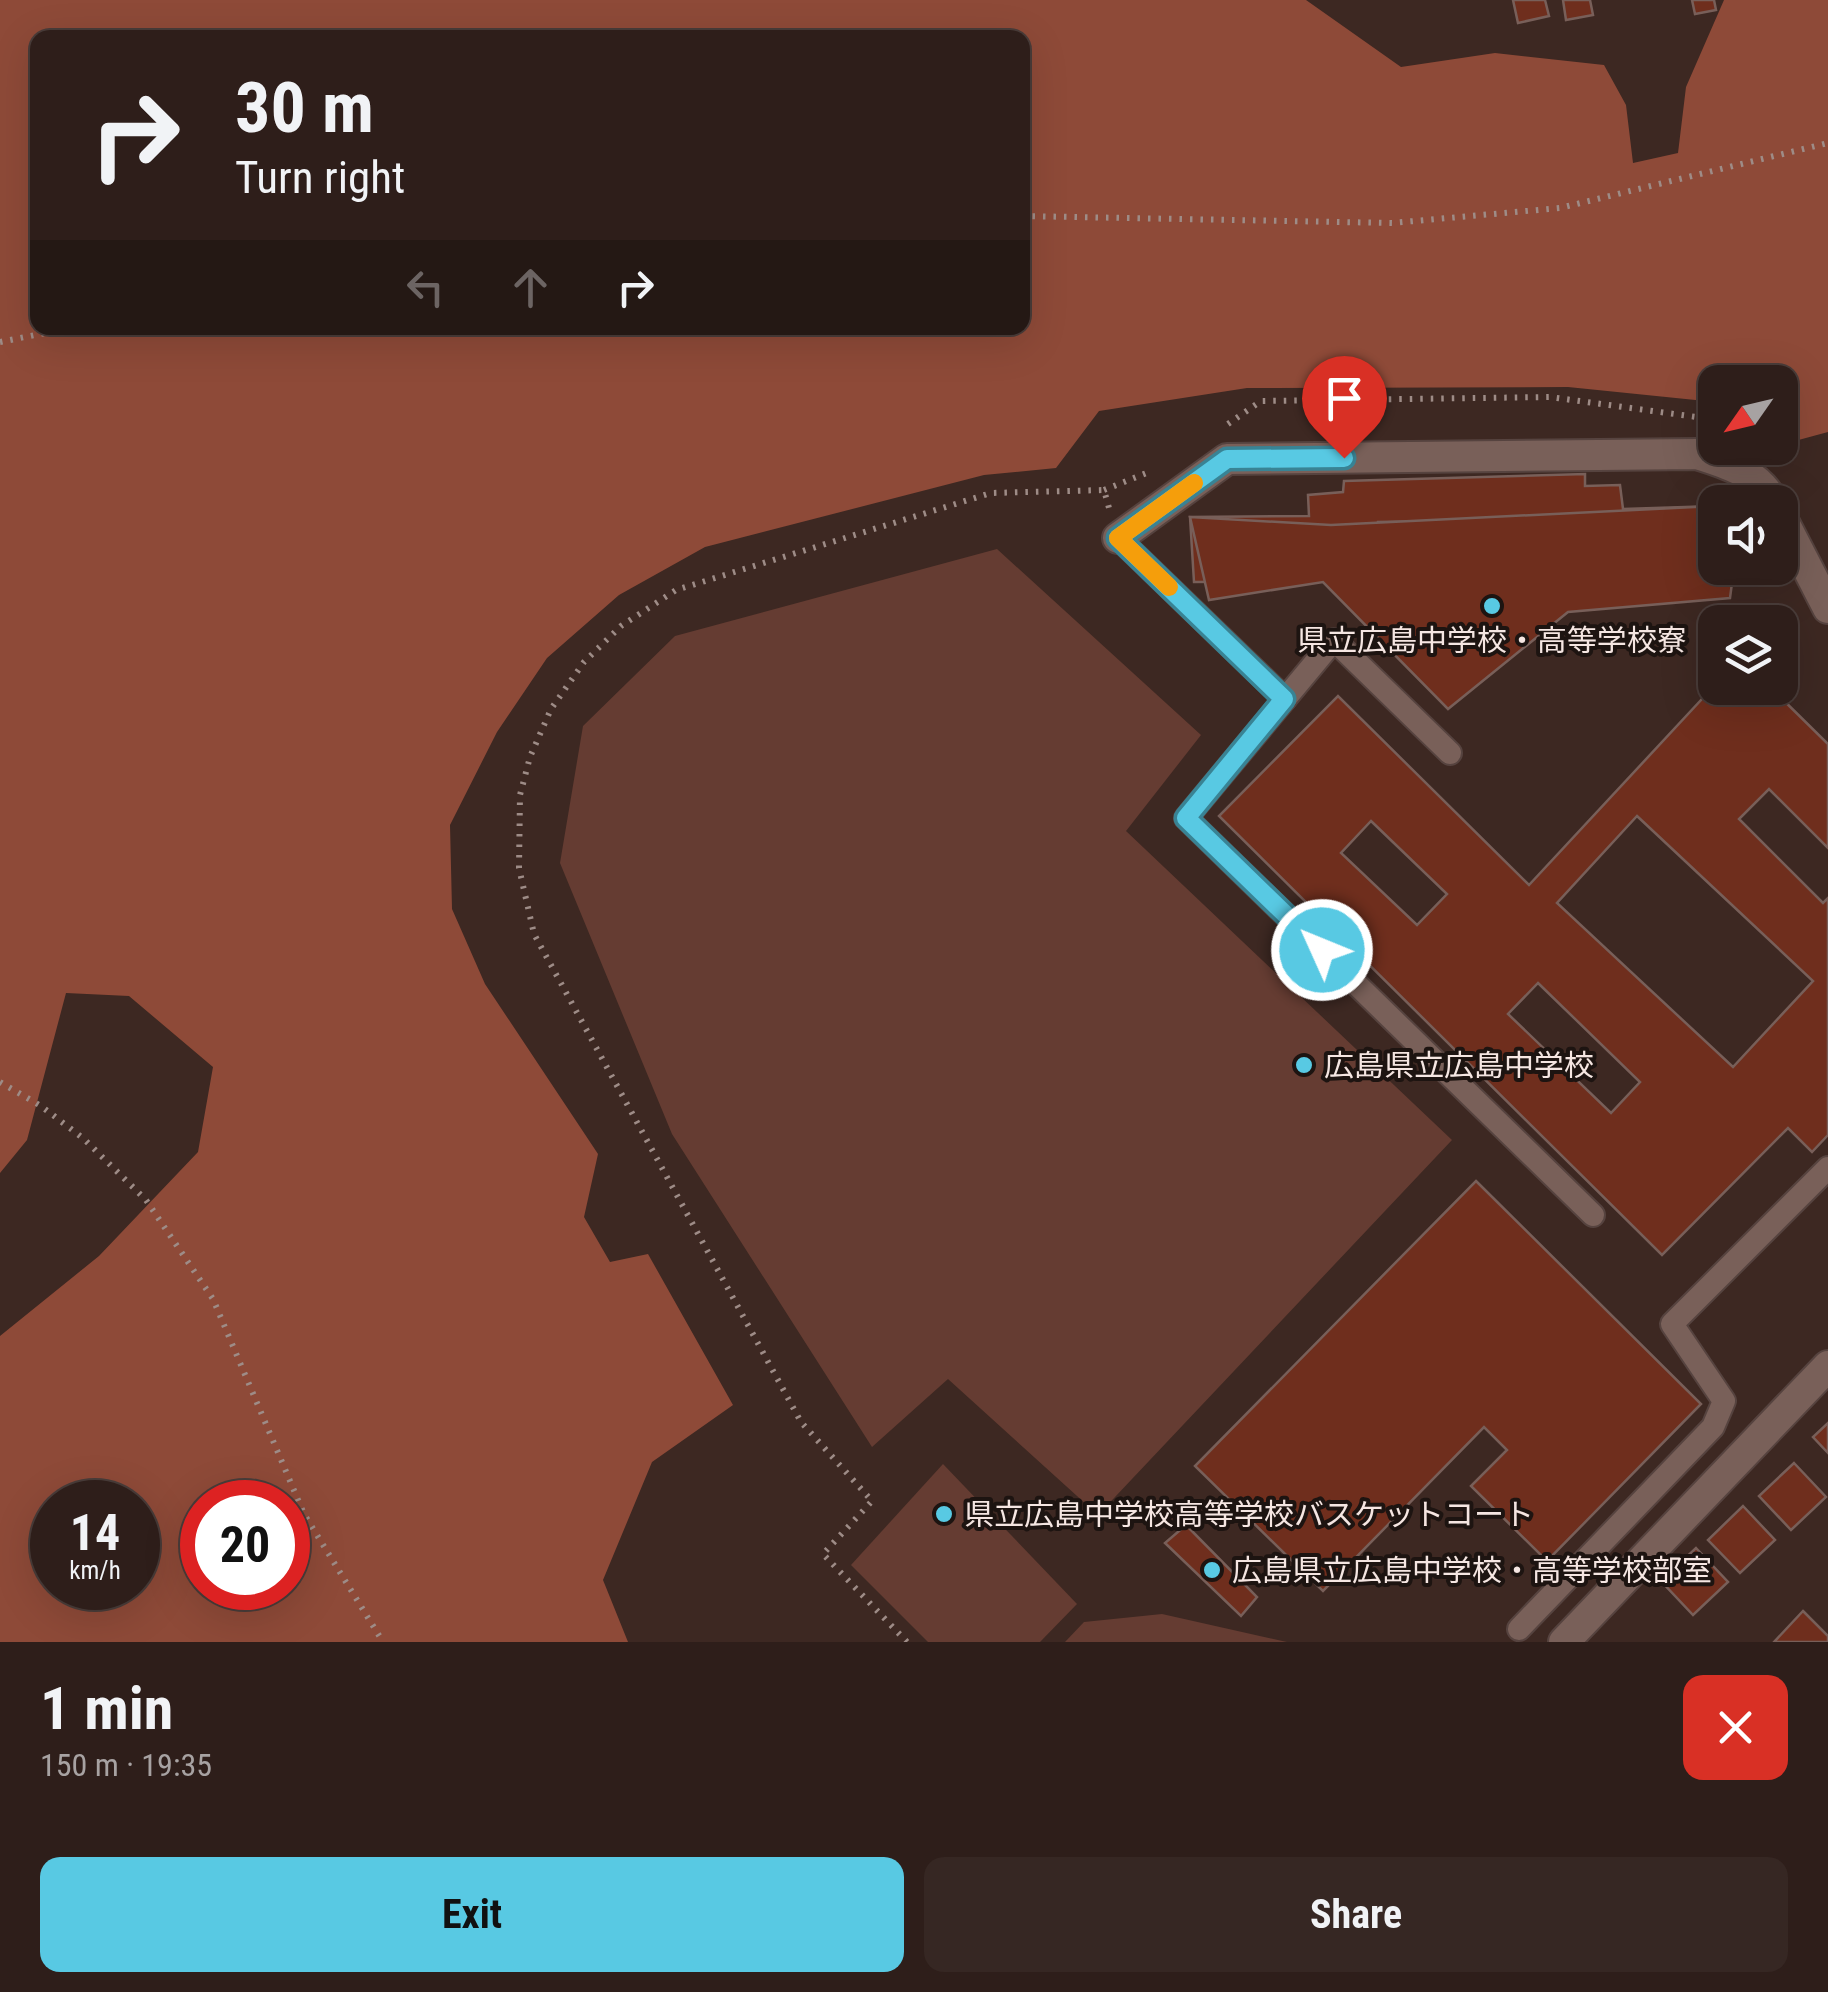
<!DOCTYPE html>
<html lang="en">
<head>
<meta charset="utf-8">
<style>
	:root { --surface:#2e1e1a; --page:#362723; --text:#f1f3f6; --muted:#a7a2a2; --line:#493c39; --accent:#58c9e3 }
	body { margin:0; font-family:"Roboto Condensed","Noto Sans JP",sans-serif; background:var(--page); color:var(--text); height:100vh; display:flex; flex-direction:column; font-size:38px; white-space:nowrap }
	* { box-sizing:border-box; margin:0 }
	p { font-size:32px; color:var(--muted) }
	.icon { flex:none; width:55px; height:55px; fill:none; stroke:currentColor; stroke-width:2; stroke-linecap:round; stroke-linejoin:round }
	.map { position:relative; height:1642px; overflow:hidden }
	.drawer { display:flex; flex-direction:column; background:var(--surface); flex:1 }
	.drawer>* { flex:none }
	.hud { position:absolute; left:30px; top:30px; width:1000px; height:305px; border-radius:20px; box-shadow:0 10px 40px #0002,0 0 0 2px var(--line); background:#2e1e1a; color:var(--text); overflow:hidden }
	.needle { width:65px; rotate:236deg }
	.buttons { position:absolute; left:1698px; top:365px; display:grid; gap:20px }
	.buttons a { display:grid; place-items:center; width:100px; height:100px; border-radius:20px; background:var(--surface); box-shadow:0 10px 40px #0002,0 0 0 2px var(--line); font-size:50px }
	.speed { position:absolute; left:30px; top:1480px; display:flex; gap:20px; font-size:50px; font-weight:700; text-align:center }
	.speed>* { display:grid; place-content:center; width:130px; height:130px; border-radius:50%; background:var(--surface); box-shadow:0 10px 40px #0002,0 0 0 2px var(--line); line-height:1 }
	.speed small { font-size:25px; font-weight:400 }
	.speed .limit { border:15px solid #d22; background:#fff; color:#111 }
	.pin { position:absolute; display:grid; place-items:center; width:85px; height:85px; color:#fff; margin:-102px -42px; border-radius:50% 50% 50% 0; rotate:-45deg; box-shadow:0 0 10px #0007 }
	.pin .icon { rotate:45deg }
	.me { position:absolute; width:110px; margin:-55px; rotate:314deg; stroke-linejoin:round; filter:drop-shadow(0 0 8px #0008) }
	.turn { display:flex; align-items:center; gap:35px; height:210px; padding:0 40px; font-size:45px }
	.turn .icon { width:130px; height:130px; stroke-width:2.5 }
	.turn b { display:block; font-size:70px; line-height:85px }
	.lanes { display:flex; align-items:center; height:95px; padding:0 40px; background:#0003; justify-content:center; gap:50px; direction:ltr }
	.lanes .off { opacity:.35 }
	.round { display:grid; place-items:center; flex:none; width:105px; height:105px; border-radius:20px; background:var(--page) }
	.head { display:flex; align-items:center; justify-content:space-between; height:170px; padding:0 40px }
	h1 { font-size:60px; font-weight:700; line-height:75px }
	.action { display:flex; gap:20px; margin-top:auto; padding:20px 40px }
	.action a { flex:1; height:115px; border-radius:20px; background:var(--accent); color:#111; font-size:40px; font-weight:700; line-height:115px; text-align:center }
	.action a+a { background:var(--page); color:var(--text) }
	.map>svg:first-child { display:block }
	.green { fill:#653c32 }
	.forest { fill:#8e4a38; fill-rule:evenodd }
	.building { fill:#6f2e1d; stroke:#785f59; stroke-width:2.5; fill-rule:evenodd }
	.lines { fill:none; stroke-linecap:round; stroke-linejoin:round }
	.service-casing { stroke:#56433f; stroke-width:26 }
	.minor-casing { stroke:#56433f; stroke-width:34 }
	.tertiary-casing { stroke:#56433f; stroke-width:34 }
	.path { stroke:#9e8c87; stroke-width:6; stroke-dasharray:2.5 8; stroke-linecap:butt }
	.service { stroke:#796059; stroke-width:22 }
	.minor { stroke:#796059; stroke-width:30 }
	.tertiary { stroke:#796059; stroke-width:30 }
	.route-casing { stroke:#398394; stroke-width:25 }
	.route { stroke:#58c9e3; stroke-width:18 }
	.slow { stroke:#f59e0b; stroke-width:18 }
	.poi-dot { fill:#58c9e3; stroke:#1d1411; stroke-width:4 }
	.labels { text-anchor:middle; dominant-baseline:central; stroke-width:8; stroke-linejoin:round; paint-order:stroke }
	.poi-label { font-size:30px; fill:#f5e6e2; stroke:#1d1411; text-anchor:start }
</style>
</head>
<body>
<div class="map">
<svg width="1828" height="1642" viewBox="0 0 1828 1642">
	<rect width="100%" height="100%" fill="#3d2822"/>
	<g class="green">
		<polygon points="997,549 1201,735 1126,831 1452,1140 1098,1515 948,1379 872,1447 672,1134 560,863 583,726 675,636"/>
		<polygon points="943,1464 1077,1604 1040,1642 928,1642 851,1565"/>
		<polygon points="1162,1614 1287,1642 1065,1642 1084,1622"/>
	</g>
	<path class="forest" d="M0 0H1306L1401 67 1495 53 1604 65 1626 105 1633 163 1678 153 1686 87 1724 0H1828V432L1780 445V382H1715V402L1568 387 1247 388 1099 411 1056 468 984 475 705 547 619 595 547 658 497 732 450 825 452 909 485 984 598 1154 584 1217 610 1262 648 1254 733 1405 652 1462 603 1580 628 1642H0V1336L99 1256 198 1152 213 1067 129 996 66 993 27 1140 0 1173ZM38 38H1022V328H38ZM52 1502H138V1588H52ZM202 1502H288V1588H202Z"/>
	<g class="building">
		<polygon points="1513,0 1545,0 1549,16 1518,23"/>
		<polygon points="1563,0 1590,0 1593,15 1566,20"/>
		<polygon points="1692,0 1714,0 1716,10 1695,14"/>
		<path d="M1585 474V486L1620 485 1623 509 1715 506V568H1741L1740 578 1579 577 1464 689 1352 581 1194 582 1190 517 1309 516 1308 495 1343 492 1344 481ZM1534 520 1536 554 1512 581 1493 560 1467 588 1484 609 1457 634 1437 608 1452 594 1419 559 1399 578 1376 557 1378 522Z"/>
		<polygon points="1715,506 1715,568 1734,568 1730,598 1568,612 1448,709 1323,582 1209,600 1190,517 1331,525"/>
		<path d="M1715 685 1771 688 1828 744V848L1769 789 1739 819 1823 903 1828 898V1135L1812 1152 1788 1128 1662 1255 1219 816 1338 696 1529 885ZM1637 816 1813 981 1733 1067 1557 903ZM1371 821 1447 894 1417 925 1341 853ZM1538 983 1640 1082 1611 1113 1508 1014Z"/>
		<polygon points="1476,1181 1701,1404 1547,1561 1471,1486 1507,1450 1484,1427 1323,1591 1195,1466"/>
		<polygon points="1828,1423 1828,1453 1813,1437"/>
		<polygon points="1794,1463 1826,1497 1791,1530 1759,1496"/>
		<polygon points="1743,1506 1775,1540 1740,1573 1708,1540"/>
		<polygon points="1186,1525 1257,1597 1241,1616 1165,1543"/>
		<polygon points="1696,1548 1728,1582 1693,1615 1661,1581"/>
		<polygon points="1803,1611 1828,1636 1828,1642 1774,1642"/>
	</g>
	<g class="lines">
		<defs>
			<g id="service">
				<polyline points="1118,538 1285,699"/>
				<polyline points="1450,753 1334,640 1186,818 1593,1215"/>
				<polyline points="1519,1629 1713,1427 1724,1401 1672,1324 1828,1168"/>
			</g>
			<g id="minor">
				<polyline points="1780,515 1828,608"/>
				<path d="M1118 538 1227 459 1697 454C1727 464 1758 472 1773 502"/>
			</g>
			<polyline id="tertiary" points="1564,1642 1828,1366"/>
		</defs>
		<use href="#service" class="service-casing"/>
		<use href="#minor" class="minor-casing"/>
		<use href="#tertiary" class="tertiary-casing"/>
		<g class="path">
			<polyline points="1022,216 1392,223 1560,208 1828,143"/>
			<polyline points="0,342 70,328"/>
			<polyline points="1228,424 1261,401 1550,397 1704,418"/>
			<polyline points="1104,490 1149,472"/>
			<polyline points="0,1082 41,1106 84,1139 146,1200 213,1299 304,1514 383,1642"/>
			<polyline points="907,1642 823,1554 872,1501 801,1422 534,934 519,868 520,795 530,757 551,709 584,662 621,626 676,590 991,493 1104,490 1109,508"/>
		</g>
		<use href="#service" class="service"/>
		<use href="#minor" class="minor"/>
		<use href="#tertiary" class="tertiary"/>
	</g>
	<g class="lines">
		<defs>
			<polyline id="route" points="1322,950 1186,818 1284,699 1118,538 1227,459 1344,458"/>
		</defs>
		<use href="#route" class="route-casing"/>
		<use href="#route" class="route"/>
		<polyline class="slow" points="1169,587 1118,538 1194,483"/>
	</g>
	<g class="poi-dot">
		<circle cx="1492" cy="606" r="10"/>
		<circle cx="1304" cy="1065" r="10"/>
		<circle cx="944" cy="1514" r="10"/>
		<circle cx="1212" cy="1570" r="10"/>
	</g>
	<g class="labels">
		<g class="poi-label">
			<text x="1492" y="640" text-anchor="middle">県立広島中学校・高等学校寮</text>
			<text x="1324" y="1065">広島県立広島中学校</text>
			<text x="964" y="1514">県立広島中学校高等学校バスケットコート</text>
			<text x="1232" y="1570">広島県立広島中学校・高等学校部室</text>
		</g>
	</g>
</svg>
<div class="buttons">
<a><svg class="needle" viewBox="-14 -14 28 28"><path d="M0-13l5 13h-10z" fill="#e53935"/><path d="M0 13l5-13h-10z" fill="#a7a2a2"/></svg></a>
<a><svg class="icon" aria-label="sound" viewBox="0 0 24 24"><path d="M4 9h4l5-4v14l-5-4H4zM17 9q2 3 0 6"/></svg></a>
<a><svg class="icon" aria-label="layers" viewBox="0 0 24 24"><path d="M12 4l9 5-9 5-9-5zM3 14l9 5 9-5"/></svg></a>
</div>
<div class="speed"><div>14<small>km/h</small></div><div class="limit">20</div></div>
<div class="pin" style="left:1344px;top:458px;background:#d93025"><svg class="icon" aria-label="arrive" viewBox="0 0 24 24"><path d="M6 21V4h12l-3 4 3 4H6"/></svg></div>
<svg class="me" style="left:1322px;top:950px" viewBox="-20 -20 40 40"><circle r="17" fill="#58c9e3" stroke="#fff" stroke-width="3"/><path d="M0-11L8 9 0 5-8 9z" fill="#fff"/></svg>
<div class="hud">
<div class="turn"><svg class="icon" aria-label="right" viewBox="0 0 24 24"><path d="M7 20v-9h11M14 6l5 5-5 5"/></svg><div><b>30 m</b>Turn right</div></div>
<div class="lanes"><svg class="icon off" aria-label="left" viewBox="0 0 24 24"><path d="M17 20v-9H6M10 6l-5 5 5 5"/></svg><svg class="icon off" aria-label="ahead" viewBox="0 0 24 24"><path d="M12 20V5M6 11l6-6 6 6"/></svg><svg class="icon" aria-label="right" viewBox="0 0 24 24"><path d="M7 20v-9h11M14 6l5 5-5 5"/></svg></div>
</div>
</div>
<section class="drawer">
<div class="head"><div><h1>1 min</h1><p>150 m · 19:35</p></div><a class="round" style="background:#d93025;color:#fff"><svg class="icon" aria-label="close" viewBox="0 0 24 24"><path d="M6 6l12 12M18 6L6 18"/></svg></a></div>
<div class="action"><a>Exit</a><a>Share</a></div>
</section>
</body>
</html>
